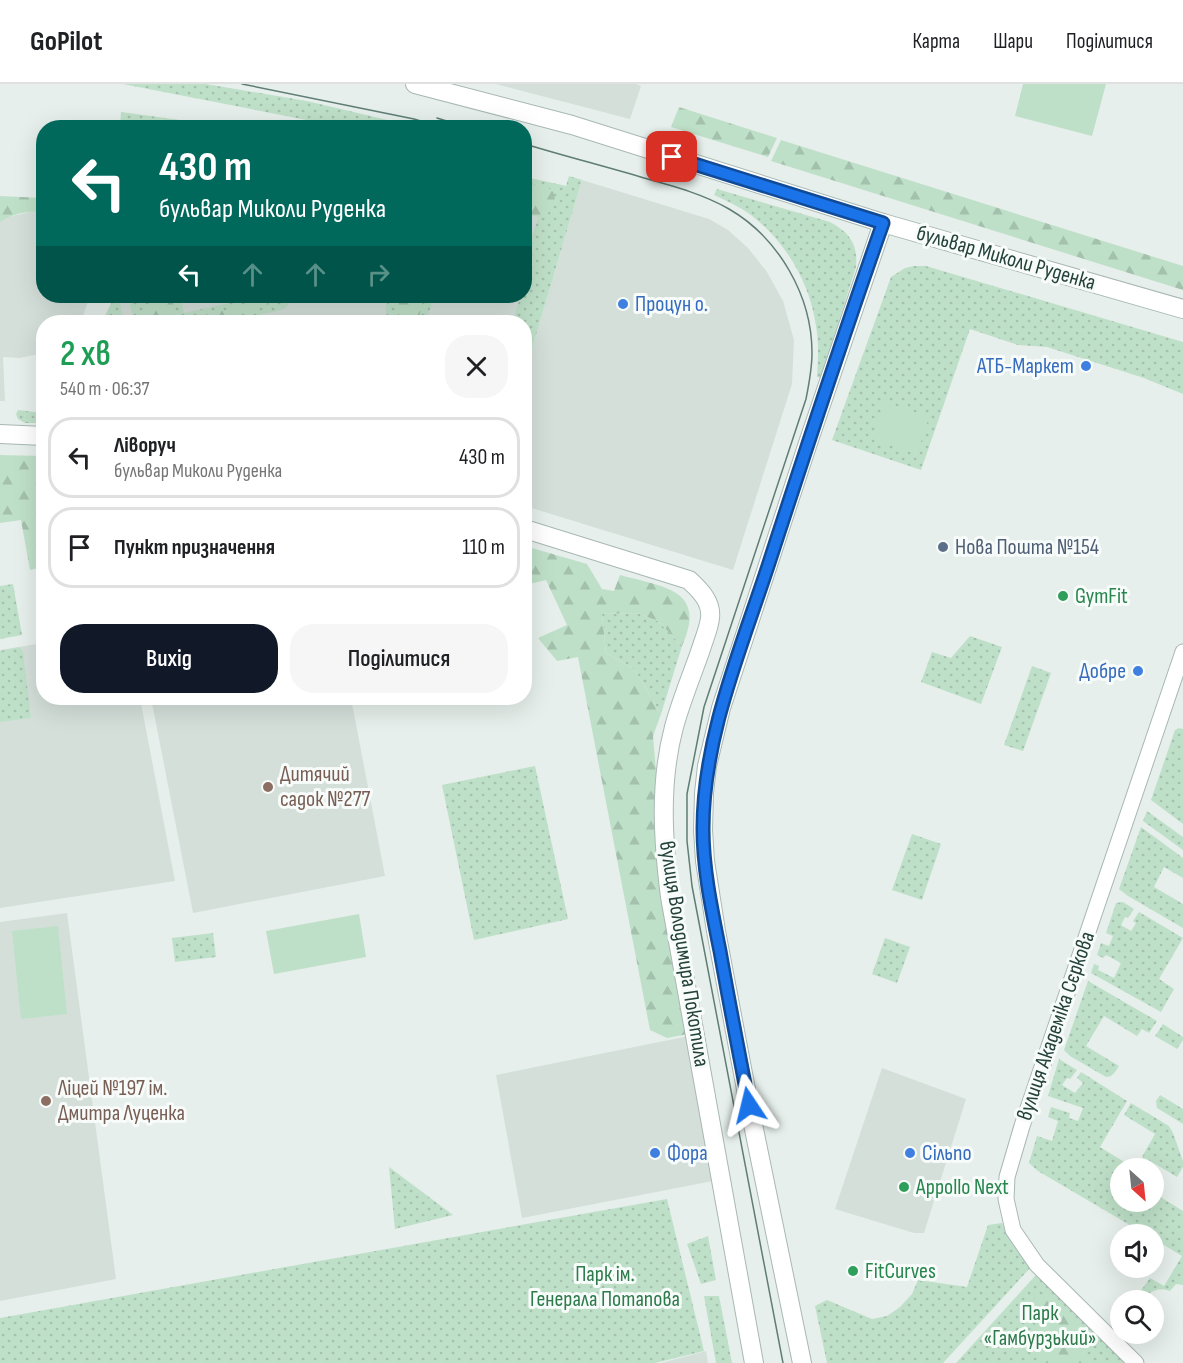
<!DOCTYPE html>
<html lang="uk">
<head>
<meta charset="utf-8">
<style>
	:root { --surface:#fff; --page:#f6f6f6; --text:#202124; --muted:#757577; --line:#e0e0e0; --accent:#111827 }
	body { margin:0; font-family:"Sofia Sans Condensed",sans-serif; background:var(--page); color:var(--text); height:100vh; display:flex; flex-direction:column; font-size:22px; white-space:nowrap }
	* { box-sizing:border-box; margin:0 }
	p { font-size:20px; color:var(--muted) }
	.icon { flex:none; width:33px; height:33px; fill:none; stroke:currentColor; stroke-width:2; stroke-linecap:round; stroke-linejoin:round }
	.map { position:relative; flex:1; overflow:hidden }
	.side { position:absolute; left:36px; top:231px; width:496px; height:390px; display:flex; flex-direction:column; background:var(--surface); border-radius:24px; box-shadow:0 6px 24px #0002 }
	.side>* { flex:none }
	.top-card { position:absolute; left:36px; top:36px; width:496px; height:183px; border-radius:24px; box-shadow:0 6px 24px #0002; background:#00695c; color:#fff; overflow:hidden }
	.needle { width:39px; rotate:153deg }
	.controls { position:absolute; left:1110px; top:1074px; display:grid; gap:12px }
	.controls a { display:grid; place-items:center; width:54px; height:54px; border-radius:50%; background:var(--surface); box-shadow:0 6px 24px #0002; font-size:30px }
	.pin { position:absolute; display:grid; place-items:center; width:51px; height:51px; color:#fff; margin:-26px; border-radius:12px; box-shadow:0 3px 9px #0006 }
	.me { position:absolute; width:66px; margin:-33px; rotate:350deg; stroke-linejoin:round; filter:drop-shadow(0 0 4px #0008) }
	.turn { display:flex; align-items:center; gap:21px; height:126px; padding:0 24px; font-size:27px }
	.turn .icon { width:78px; height:78px; stroke-width:2.5 }
	.turn b { display:block; font-size:42px; line-height:51px }
	.lanes { display:flex; align-items:center; height:57px; padding:0 24px; background:#0003; justify-content:center; gap:30px; direction:ltr }
	.lanes .off { opacity:.35 }
	.round { display:grid; place-items:center; flex:none; width:63px; height:63px; border-radius:24px; background:var(--page) }
	.head { display:flex; align-items:center; justify-content:space-between; height:102px; padding:0 24px }
	h1 { font-size:36px; font-weight:600; line-height:45px; color:#1e9e55 }
	.cta { display:flex; gap:12px; margin-top:auto; padding:12px 24px }
	.cta a { flex:1; height:69px; border-radius:24px; background:var(--accent); color:#fff; font-size:24px; font-weight:600; line-height:69px; text-align:center }
	.cta a+a { background:var(--page); color:var(--text) }
	ul { padding:0; list-style:none }
	li { display:flex; align-items:center; gap:18px; height:81px; margin:0 12px 9px; padding:0 12px; border:3px solid var(--line); border-radius:24px }
	li div { flex:1 }
	li b { display:block; font-size:22px }
	li em { font-style:normal }
	header { display:flex; align-items:center; gap:36px; box-sizing:border-box; height:84px; padding:0 30px; background:var(--surface); border-bottom:2px solid var(--line) }
	header strong { font-size:28px }
	nav { display:flex; gap:33px; margin-inline-start:auto; font-size:21px }
	.map>svg:first-child { display:block }
	.built { fill:#d4dfda }
	.grass { fill:url(#grass-dots) }
	.forest { fill:url(#forest-firs) }
	.pitch { fill:#bfe0c8 }
	.lines { fill:none; stroke-linecap:round; stroke-linejoin:round }
	.minor-casing { stroke:#a8b8b2; stroke-width:17 }
	.tertiary-casing { stroke:#a8b8b2; stroke-width:20 }
	.minor { stroke:#fff; stroke-width:15 }
	.tertiary { stroke:#fff; stroke-width:18 }
	.tram { stroke:#5f7d75; stroke-width:1.5 }
	.route-casing { stroke:#114b97; stroke-width:15 }
	.route { stroke:#1a73e8; stroke-width:10 }
	.shop-dot { fill:#3f7fe0; stroke:#f7fbf9; stroke-width:2 }
	.service-dot { fill:#5c6f8a; stroke:#f7fbf9; stroke-width:2 }
	.leisure-dot { fill:#2e9e5b; stroke:#f7fbf9; stroke-width:2 }
	.education-dot { fill:#8d6e63; stroke:#f7fbf9; stroke-width:2 }
	.labels { text-anchor:middle; dominant-baseline:central; stroke-width:6; stroke-linejoin:round; paint-order:stroke }
	.street-label { font-size:22px; fill:#24423a; stroke:#f7fbf9 }
	.shop-label { font-size:22px; fill:#366cbe; stroke:#f7fbf9; text-anchor:start }
	.service-label { font-size:22px; fill:#4e5e75; stroke:#f7fbf9; text-anchor:start }
	.leisure-label { font-size:22px; fill:#27864d; stroke:#f7fbf9; text-anchor:start }
	.education-label { font-size:22px; fill:#785e54; stroke:#f7fbf9; text-anchor:start }
	.park-label { font-size:22px; fill:#2d7a4b; stroke:#f7fbf9 }
</style>
</head>
<body>
<header>
<strong>GoPilot</strong>
<nav><a>Карта</a><a>Шари</a><a>Поділитися</a></nav>
</header>
<div class="map">
<svg width="1183" height="1279" viewBox="0 0 1183 1279">
	<defs>
		<pattern id="grass-dots" width="8" height="8" patternUnits="userSpaceOnUse" patternTransform="scale(1.5)"><rect width="8" height="8" fill="#bfe0c8"/><path d="M2 2h.1M6 6h.1" fill="none" stroke="#a4c1ad" stroke-width="1.8" stroke-linecap="round"/></pattern>
		<pattern id="forest-firs" width="22" height="20" patternUnits="userSpaceOnUse" patternTransform="scale(1.5)"><rect width="22" height="20" fill="#bfe0c8"/><path d="M5 1l3.5 6h-7zM16 11l3.5 6h-7z" fill="#a4c1ad"/></pattern>
	</defs>
	<rect width="100%" height="100%" fill="#e6efeb"/>
	<g class="built">
		<polygon points="496,0 636,0 641,2 630,35"/>
		<polygon points="525,93 566,102 525,238 102,238 113,216 112,212 525,212"/>
		<polygon points="582,96 709,135 728,146 748,164 767,188 783,217 794,256 792,300 733,486 525,422 525,288"/>
		<polygon points="34,127 43,128 44,212 90,212 81,238 44,238 43,269 20,274 3,273 5,317 0,317 0,133 8,133"/>
		<polygon points="43,559 44,614 140,614 175,797 0,824 0,566"/>
		<polygon points="151,614 351,614 385,792 193,829"/>
		<polygon points="67,829 116,1195 0,1217 0,838"/>
		<polygon points="694,951 718,1096 522,1134 496,991"/>
		<polygon points="882,984 966,1015 924,1149 914,1149 835,1125"/>
		<polygon points="706,1267 708,1279 661,1279"/>
	</g>
	<g class="grass">
		<polygon points="123,0 206,0 307,17 417,43 342,43"/>
		<polygon points="121,28 232,43 120,44"/>
		<polygon points="569,92 582,96 525,288 525,238 513,238 520,212 525,212 525,173 542,122 525,116 525,93 566,102"/>
		<path d="M717 105 830 138C850 149 858 160 856 183L821 294 817 293C818 276 819 259 816 242 810 199 786 158 751 131 740 123 727 117 714 111Z"/>
		<polygon points="914,182 926,182 1183,258 1183,310 1144,294 1047,263 1018,261 970,245 921,386 832,356 891,193 905,184"/>
		<polygon points="112,212 119,212 123,238 102,238 113,216"/>
		<path d="M155 212H180L184 229 262 212H289C291 219 287 223 281 226L230 238H134L130 221 132 216Z"/>
		<path d="M393 212H434L426 238H388C386 227 383 220 393 212Z"/>
		<polygon points="18,326 43,329 43,339 25,339 18,335 16,330"/>
		<polygon points="13,500 22,551 0,555 0,502"/>
		<polygon points="637,529 658,537 682,562 661,630 634,585 606,569 602,530"/>
		<polygon points="970,552 1002,563 981,620 921,598 932,568 951,574"/>
		<polygon points="20,563 23,568 31,634 0,638 0,567"/>
		<polygon points="1032,582 1051,589 1023,667 1004,661"/>
		<polygon points="1179,644 1183,645 1183,740 1151,716 1175,646"/>
		<polygon points="535,682 568,835 474,856 442,701"/>
		<polygon points="1147,727 1183,753 1183,766 1143,737"/>
		<polygon points="1141,743 1183,774 1183,794 1164,783 1154,803 1183,820 1183,844 1128,812 1119,805"/>
		<polygon points="912,750 941,760 922,816 892,806"/>
		<polygon points="1123,818 1134,825 1128,834 1125,833 1121,841 1131,847 1136,839 1133,837 1139,828 1183,854 1159,895 1174,905 1161,928 1091,889 1094,880 1099,882 1098,886 1114,894 1121,879 1106,871 1103,874 1097,871 1101,859 1109,862 1113,852 1106,849 1116,819"/>
		<polygon points="213,849 216,873 175,878 172,854"/>
		<polygon points="885,854 910,863 897,899 872,890"/>
		<path d="M1088 897 1157 937 1149 949 1142 945 1137 952 1104 932 1086 962 1119 982C1115 988 1113 993 1106 993L1070 972 1064 966Z"/>
		<polygon points="1163,940 1183,953 1183,956 1177,965 1155,952"/>
		<path d="M1059 975 1077 986 1070 995 1067 994 1062 1001 1075 1009 1083 999 1077 994 1081 988 1127 1017 1100 1063 1134 1084H1120V1118H1154V1109L1183 1127V1201L1176 1200 1170 1207C1161 1203 1152 1206 1145 1213L1139 1209 1150 1194 1164 1202 1182 1172 1154 1155V1150H1145L1038 1087 1029 1079 1037 1052 1052 1057 1058 1037 1048 1033 1051 1023 1070 1029 1069 1034 1078 1037 1083 1024 1048 1012Z"/>
		<polygon points="1160,1011 1183,1025 1183,1040 1157,1024 1156,1017"/>
		<polygon points="1131,1019 1169,1042 1173,1049 1183,1077 1183,1083 1177,1093 1145,1074 1144,1075 1142,1073 1155,1050 1124,1031"/>
		<polygon points="389,1083 453,1131 395,1145"/>
		<polygon points="667,1115 704,1267 655,1279 0,1279 0,1234"/>
		<polygon points="1002,1139 1010,1155 1031,1183 943,1279 827,1279 815,1222 827,1216 872,1235 887,1232 900,1223 912,1210 918,1196 967,1203 988,1141"/>
		<polygon points="708,1152 716,1196 701,1200 687,1160"/>
		<polygon points="1041,1190 1131,1279 956,1279 1035,1192"/>
		<polygon points="704,1212 719,1212 732,1279 716,1279"/>
	</g>
	<g class="forest">
		<polygon points="679,23 777,54 768,73 671,43"/>
		<polygon points="781,56 1183,182 1183,206 771,77"/>
		<path d="M525 99 547 103 554 108 555 118 545 134C522 134 525 117 525 99Z"/>
		<path d="M0 112 43 114V128C29 126 12 130 0 138Z"/>
		<polygon points="420,212 426,215 422,220 418,238 404,238 404,237 395,225 395,219 400,216"/>
		<polygon points="266,216 269,221 243,229 190,238 145,238 142,232 144,225 161,218 173,219 174,225 182,233 197,233"/>
		<polygon points="0,371 43,372 43,483 30,486 21,436 0,439"/>
		<path d="M525 462 587 480 602 505 614 507 620 491C662 503 708 504 682 562L658 537 637 529 602 530 606 569 634 585 661 630 653 652 664 782 693 949 667 954 650 946 578 573 557 577 538 554 567 541 546 496 525 501Z"/>
		<polygon points="1049,1212 1091,1248 1076,1263 1089,1279 1039,1279 1029,1215"/>
	</g>
	<g class="pitch">
		<polygon points="1023,0 1106,0 1092,52 1015,32"/>
		<polygon points="884,318 929,333 917,370 872,354"/>
		<polygon points="359,830 366,873 274,890 266,847"/>
		<polygon points="58,842 67,930 21,935 12,847"/>
	</g>
	<g class="lines">
		<defs>
			<polyline id="minor" points="1136,1279 1037,1181 1013,1146 1006,1115 1007,1093 1022,1042 1183,568"/>
			<g id="tertiary">
				<polyline points="415,0 572,41 883,139 1183,225"/>
				<polyline points="0,350 44,352"/>
				<path d="M525 445 689 496C700 506 712 518 710 534 709 544 704 555 701 565 692 591 681 617 674 643 659 699 663 757 670 813L754 1279"/>
				<polyline points="802,1279 749,1021 716,847 705,777 703,746 704,709 707,682 721,624 809,356 883,139"/>
			</g>
		</defs>
		<use href="#minor" class="minor-casing"/>
		<use href="#tertiary" class="tertiary-casing"/>
		<use href="#minor" class="minor"/>
		<use href="#tertiary" class="tertiary"/>
		<g class="tram">
			<polyline points="242,0 414,35 444,44"/>
			<polyline points="437,34 469,44"/>
			<path d="M525 60C564 72 604 82 644 94 673 102 703 110 729 125 779 154 812 212 812 269 812 285 809 300 806 315L704 623 687 710V757L692 802 783 1279"/>
		</g>
	</g>
	<g class="lines">
		<defs>
			<path id="route" d="M672 73 883 139C843 252 806 365 769 479 741 565 703 653 703 745 703 785 712 827 720 867 729 918 739 969 749 1021"/>
		</defs>
		<use href="#route" class="route-casing"/>
		<use href="#route" class="route"/>
	</g>
	<g class="shop-dot">
		<circle cx="623" cy="220" r="6"/>
		<circle cx="1086" cy="282" r="6"/>
		<circle cx="1138" cy="587" r="6"/>
		<circle cx="655" cy="1069" r="6"/>
		<circle cx="910" cy="1069" r="6"/>
	</g>
	<circle class="service-dot" cx="943" cy="463" r="6"/>
	<g class="leisure-dot">
		<circle cx="1063" cy="512" r="6"/>
		<circle cx="904" cy="1103" r="6"/>
		<circle cx="853" cy="1187" r="6"/>
	</g>
	<g class="education-dot">
		<circle cx="268" cy="703" r="6"/>
		<circle cx="46" cy="1017" r="6"/>
	</g>
	<g class="labels">
		<g class="street-label">
			<text transform="translate(1006 174) rotate(16)">бульвар Миколи Руденка</text>
			<text transform="translate(684 870) rotate(81)">вулиця Володимира Покотила</text>
			<text transform="translate(1056 942) rotate(-71)">вулиця Академіка Сєркова</text>
		</g>
		<g class="shop-label">
			<text x="635" y="220">Процун о.</text>
			<text x="1074" y="282" text-anchor="end">АТБ-Маркет</text>
			<text x="1126" y="587" text-anchor="end">Добре</text>
			<text x="667" y="1069">Фора</text>
			<text x="922" y="1069">Сільпо</text>
		</g>
		<g class="service-label">
			<text x="955" y="463">Нова Пошта №154</text>
		</g>
		<g class="leisure-label">
			<text x="1075" y="512">GymFit</text>
			<text x="916" y="1103">Appollo Next</text>
			<text x="865" y="1187">FitCurves</text>
		</g>
		<g class="education-label">
			<text x="280" y="690">Дитячий<tspan x="280" dy="25">садок №277</tspan></text>
			<text x="58" y="1004">Ліцей №197 ім.<tspan x="58" dy="25">Дмитра Луценка</tspan></text>
		</g>
		<g class="park-label">
			<text x="605" y="1190">Парк ім.<tspan x="605" dy="25">Генерала Потапова</tspan></text>
			<text x="1040" y="1229">Парк<tspan x="1040" dy="25">«Гамбурзький»</tspan></text>
		</g>
	</g>
</svg>
<div class="controls">
<a><svg class="needle" viewBox="-14 -14 28 28"><path d="M0-13l5 13h-10z" fill="#e53935"/><path d="M0 13l5-13h-10z" fill="#757577"/></svg></a>
<a><svg class="icon" aria-label="sound" viewBox="0 0 24 24"><path d="M4 9h4l5-4v14l-5-4H4zM17 9q2 3 0 6"/></svg></a>
<a><svg class="icon" aria-label="search" viewBox="0 0 24 24"><circle cx="10" cy="10" r="6"/><path d="M15 15l6 6"/></svg></a>
</div>
<div class="pin" style="left:672px;top:73px;background:#d93025"><svg class="icon" aria-label="arrive" viewBox="0 0 24 24"><path d="M6 21V4h12l-3 4 3 4H6"/></svg></div>
<svg class="me" style="left:749px;top:1021px" viewBox="-20 -20 40 40"><path d="M0-17L14 15 0 8-14 15z" fill="#1a73e8" stroke="#fff" stroke-width="4"/></svg>
<div class="top-card">
<div class="turn"><svg class="icon" aria-label="left" viewBox="0 0 24 24"><path d="M17 20v-9H6M10 6l-5 5 5 5"/></svg><div><b>430 m</b>бульвар Миколи Руденка</div></div>
<div class="lanes"><svg class="icon" aria-label="left" viewBox="0 0 24 24"><path d="M17 20v-9H6M10 6l-5 5 5 5"/></svg><svg class="icon off" aria-label="ahead" viewBox="0 0 24 24"><path d="M12 20V5M6 11l6-6 6 6"/></svg><svg class="icon off" aria-label="ahead" viewBox="0 0 24 24"><path d="M12 20V5M6 11l6-6 6 6"/></svg><svg class="icon off" aria-label="right" viewBox="0 0 24 24"><path d="M7 20v-9h11M14 6l5 5-5 5"/></svg></div>
</div>
<section class="side">
<div class="head"><div><h1>2 хв</h1><p>540 m · 06:37</p></div><a class="round"><svg class="icon" aria-label="close" viewBox="0 0 24 24"><path d="M6 6l12 12M18 6L6 18"/></svg></a></div>
<ul>
<li><svg class="icon" aria-label="left" viewBox="0 0 24 24"><path d="M17 20v-9H6M10 6l-5 5 5 5"/></svg><div><b>Ліворуч</b><p>бульвар Миколи Руденка</p></div><em>430 m</em></li>
<li><svg class="icon" aria-label="arrive" viewBox="0 0 24 24"><path d="M6 21V4h12l-3 4 3 4H6"/></svg><div><b>Пункт призначення</b></div><em>110 m</em></li>
</ul>
<div class="cta"><a>Вихід</a><a>Поділитися</a></div>
</section>
</div>
</body>
</html>
